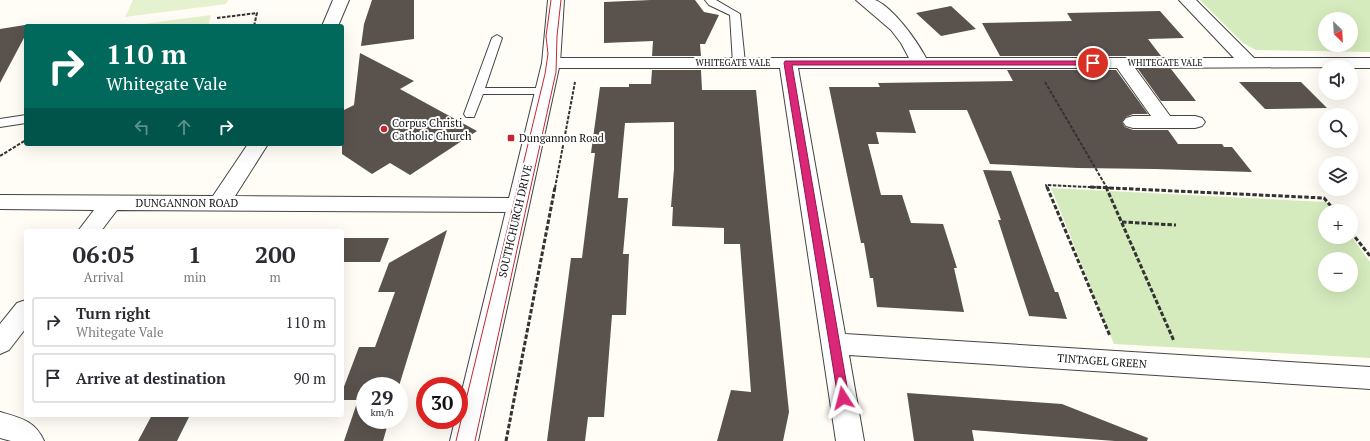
<!DOCTYPE html>
<html lang="en">
<head>
<meta charset="utf-8">
<style>
	:root { --surface:#fff; --page:#f7f7f7; --text:#2b2b33; --muted:#7c7c81; --line:#e1e1e2 }
	body { margin:0; font-family:"PT Serif",serif; background:var(--page); color:var(--text); height:100vh; display:flex; flex-direction:column; font-size:15px; white-space:nowrap }
	* { box-sizing:border-box; margin:0 }
	p { font-size:13px; color:var(--muted) }
	.icon { flex:none; width:22px; height:22px; fill:none; stroke:currentColor; stroke-width:2; stroke-linecap:round; stroke-linejoin:round }
	.map { position:relative; flex:1; overflow:hidden }
	.details { position:absolute; left:24px; top:229px; width:320px; height:188px; display:flex; flex-direction:column; background:var(--surface); border-radius:4px; box-shadow:0 4px 16px #0002 }
	.details>* { flex:none }
	.guide { position:absolute; left:24px; top:24px; width:320px; height:122px; border-radius:4px; box-shadow:0 4px 16px #0002; background:#00695c; color:#fff; overflow:hidden }
	.needle { width:26px; rotate:156deg }
	.buttons { position:absolute; left:1318px; top:12px; display:grid; gap:8px }
	.buttons a { display:grid; place-items:center; width:40px; height:40px; border-radius:50%; background:var(--surface); box-shadow:0 4px 16px #0002; font-size:20px }
	.speed { position:absolute; left:356px; top:377px; display:flex; gap:8px; font-size:20px; font-weight:700; text-align:center }
	.speed>* { display:grid; place-content:center; width:52px; height:52px; border-radius:50%; background:var(--surface); box-shadow:0 4px 16px #0002; line-height:1 }
	.speed small { font-size:10px; font-weight:400 }
	.speed .limit { border:6px solid #d22; background:#fff; color:#111 }
	.pin { position:absolute; display:grid; place-items:center; width:34px; height:34px; color:#fff; margin:-17px; border:2px solid #fff; border-radius:50%; box-shadow:0 1px 4px #0007 }
	.me { position:absolute; width:44px; margin:-22px; rotate:351deg; stroke-linejoin:round; filter:drop-shadow(0 0 3px #0008) }
	.turn { display:flex; align-items:center; gap:14px; height:84px; padding:0 16px; font-size:18px }
	.turn .icon { width:52px; height:52px; stroke-width:2.5 }
	.turn b { display:block; font-size:28px; line-height:34px }
	.lanes { display:flex; align-items:center; height:38px; padding:0 16px; background:#0003; justify-content:center; gap:20px; direction:ltr }
	.lanes .off { opacity:.35 }
	.eta { display:flex; justify-content:space-evenly; align-items:center; height:68px; text-align:center }
	.eta b { font-size:24px; font-weight:700; line-height:28px }
	ul { padding:0; list-style:none }
	li { display:flex; align-items:center; gap:12px; height:50px; margin:0 8px 6px; padding:0 8px; border:2px solid var(--line); border-radius:4px }
	li div { flex:1 }
	li b { display:block; font-size:15px }
	li em { font-style:normal }
	.map>svg:first-child { display:block }
	.green { fill:#d5ebbd; fill-rule:evenodd }
	.pitch { fill:#e6f2cf }
	.building { fill:#5a524d }
	.lines { fill:none; stroke-linecap:round; stroke-linejoin:round }
	.service-casing { stroke:#444; stroke-width:2 }
	.minor-casing { stroke:#444; stroke-width:2 }
	.tertiary-casing { stroke:#444; stroke-width:2 }
	.path-far1 { stroke:#333; stroke-width:2; stroke-dasharray:3.5 1.5; stroke-linecap:butt }
	.path { stroke:#333; stroke-width:3; stroke-dasharray:4.5 2; stroke-linecap:butt }
	.service { fill:#fff; fill-rule:evenodd }
	.minor { fill:#fff; fill-rule:evenodd }
	.tertiary { fill:#fff; fill-rule:evenodd }
	.tram { stroke:#c4262e; stroke-width:1 }
	.route { fill:#db2777; stroke:#8e194d }
	.poi-dot { fill:#c4262e; stroke:#fff; stroke-width:1.5 }
	.labels { text-anchor:middle; dominant-baseline:central; stroke-width:4; stroke-linejoin:round; paint-order:stroke }
	.far-street-label { font-size:9px; fill:#111; stroke:#fff }
	.poi-label { font-size:11px; fill:#111; stroke:#fff; text-anchor:start }
	.street-label { font-size:11px; fill:#111; stroke:#fff }
</style>
</head>
<body>
<div class="map">
<svg width="1370" height="441" viewBox="0 0 1370 441">
	<rect width="100%" height="100%" fill="#fffdf5"/>
	<g class="green">
		<path d="M1200 0H1370V52L1256 50 1243 43ZM1325 19H1351V45H1325Z"/>
		<path d="M1051 188 1326 202 1333 211H1325V237L1351 236 1370 262V358L1114 344ZM1325 259H1351V285H1325Z"/>
	</g>
	<g class="pitch">
		<polygon points="133,0 228,0 226,4 125,17"/>
		<polygon points="211,15 208,26 129,26"/>
	</g>
	<g class="building">
		<polygon points="372,0 414,0 414,39 361,46 364,24"/>
		<polygon points="651,0 695,0 704,12 719,15 705,44 700,44 701,56 652,56 653,41 604,43 604,2"/>
		<polygon points="951,6 976,29 941,36 916,13"/>
		<polygon points="1160,11 1184,38 1148,39 1161,56 1000,56 982,23 1072,21 1067,13"/>
		<polygon points="31,24 30,26 26,26 26,34 0,83 0,29"/>
		<polygon points="360,53 414,81 400,89 477,131 410,175 390,163 372,174 342,154 342,111 354,105"/>
		<polygon points="1138,69 1171,69 1196,101 1161,101"/>
		<polygon points="652,70 701,70 702,90 756,90 789,412 783,441 717,441 731,390 751,392 740,244 724,244 724,228 672,226 673,207 671,207 674,169 674,122 625,123 618,198 628,198 623,254 629,254 626,315 612,315 604,417 588,417 585,441 547,441 571,258 582,258 595,153 591,153 600,87 629,87 629,84 651,84"/>
		<polygon points="1007,70 1116,70 1148,114 1133,114 1126,117 1122,122 1125,127 1133,130 1168,130 1178,144 1222,144 1224,147 1232,147 1252,172 1155,169 1078,168 990,164 967,110 909,110 916,133 876,132 879,144 868,144 875,171 881,195 902,195 911,223 943,224 957,268 954,268 964,312 877,307 873,278 870,278 864,243 861,243 829,87 880,87 878,83 1013,81"/>
		<polygon points="1239,82 1301,82 1327,108 1265,109"/>
		<polygon points="983,170 1011,171 1055,292 1058,292 1067,319 1029,316 998,220 1001,220"/>
		<polygon points="447,230 399,386 365,386 365,420 389,420 383,441 344,441 358,400 342,400 342,392 359,347 375,347 395,292 378,292 389,263"/>
		<polygon points="342,238 389,238 380,262 342,262"/>
		<polygon points="907,393 1062,404 1148,438 1147,441 1115,441 972,430 974,441 914,441"/>
		<polygon points="152,415 190,415 177,441 138,441"/>
	</g>
	<g class="lines">
		<defs>
			<g id="service">
				<polygon points="705,0 716,0 740,14 745,63 743,65 739,66 733,63 730,15 709,5"/>
				<polygon points="497,35 502,38 485,88 544,88 548,89 550,91 548,93 544,94 483,94 474,117 466,117 464,114 492,38"/>
				<polygon points="26,115 26,123 0,127 0,119"/>
			</g>
			<g id="minor">
				<polygon points="333,0 349,0 338,26 322,26"/>
				<path d="M856 0C862 0 870 0 875 0 893 7 917 41 926 58H1234L1179 0H1196L1254 58H1370V68H1351V67L1135 68 1170 116H1195L1202 118 1205 122 1202 126 1195 128H1133L1126 126 1123 122 1126 118 1133 116H1151L1117 68H798L845 334 1370 367V389L849 355 864 441H836L780 68H551L545 67 542 63 545 59 551 58H909L901 43 891 30Z"/>
				<polygon points="248,144 268,144 235,196 518,198 526,200 529,205 526,210 518,212 117,210 101,231 78,231 94,210 0,209 0,195 213,196"/>
				<polygon points="26,300 26,328 9,350 0,354 0,324 17,303"/>
				<path d="M0 412C20 418 35 420 44 441H11L0 438Z"/>
			</g>
			<polygon id="tertiary" points="548,0 564,0 560,63 478,441 450,441 455,420 459,420 459,403 542,63"/>
		</defs>
		<use href="#service" class="service-casing"/>
		<use href="#minor" class="minor-casing"/>
		<use href="#tertiary" class="tertiary-casing"/>
		<g class="path-far1">
			<polyline points="217,18 257,13 254,26"/>
			<polyline points="1045,82 1107,188"/>
			<polyline points="0,156 26,140"/>
			<polyline points="555,188 575,82"/>
			<polyline points="1047,188 1046,185 1111,188"/>
		</g>
		<g class="path">
			<polyline points="1047,187 1110,336"/>
			<polyline points="1090,187 1324,198 1335,211"/>
			<polyline points="1106,187 1174,341"/>
			<polyline points="1122,222 1176,225"/>
			<polyline points="1351,232 1370,256"/>
			<polyline points="506,441 555,187"/>
		</g>
		<use href="#service" class="service"/>
		<use href="#minor" class="minor"/>
		<use href="#tertiary" class="tertiary"/>
		<g class="tram">
			<polyline points="456,441 545,74 548,54 546,36 551,0"/>
			<polyline points="475,441 556,72 557,36 561,0"/>
		</g>
	</g>
	<polygon class="route" points="785,61 1093,61 1096,63 1093,65 792,65 849,398 847,402 843,403 839,402 838,398 784,63"/>
	<g class="poi-dot">
		<circle cx="384" cy="129" r="4"/>
		<rect x="507" y="134" width="8" height="8" rx="2"/>
	</g>
	<g class="labels">
		<g class="far-street-label">
			<text x="733" y="63">WHITEGATE VALE</text>
			<text x="1165" y="63">WHITEGATE VALE</text>
		</g>
		<g class="poi-label">
			<text x="392" y="123">Corpus Christi<tspan x="392" dy="13">Catholic Church</tspan></text>
			<text x="519" y="138">Dungannon Road</text>
		</g>
		<g class="street-label">
			<text x="187" y="203">DUNGANNON ROAD</text>
			<text transform="translate(515 221) rotate(-77)">SOUTHCHURCH DRIVE</text>
			<text transform="translate(1102 361) rotate(4)">TINTAGEL GREEN</text>
		</g>
	</g>
</svg>
<div class="buttons">
<a><svg class="needle" viewBox="-14 -14 28 28"><path d="M0-13l5 13h-10z" fill="#e53935"/><path d="M0 13l5-13h-10z" fill="#7c7c81"/></svg></a>
<a><svg class="icon" aria-label="sound" viewBox="0 0 24 24"><path d="M4 9h4l5-4v14l-5-4H4zM17 9q2 3 0 6"/></svg></a>
<a><svg class="icon" aria-label="search" viewBox="0 0 24 24"><circle cx="10" cy="10" r="6"/><path d="M15 15l6 6"/></svg></a>
<a><svg class="icon" aria-label="layers" viewBox="0 0 24 24"><path d="M12 4l9 5-9 5-9-5zM3 14l9 5 9-5"/></svg></a>
<a>+</a>
<a>−</a>
</div>
<div class="speed"><div>29<small>km/h</small></div><div class="limit">30</div></div>
<div class="pin" style="left:1093px;top:63px;background:#d93025"><svg class="icon" aria-label="arrive" viewBox="0 0 24 24"><path d="M6 21V4h12l-3 4 3 4H6"/></svg></div>
<svg class="me" style="left:843px;top:398px" viewBox="-20 -20 40 40"><path d="M0-17L14 15 0 8-14 15z" fill="#db2777" stroke="#fff" stroke-width="4"/></svg>
<div class="guide">
<div class="turn"><svg class="icon" aria-label="right" viewBox="0 0 24 24"><path d="M7 20v-9h11M14 6l5 5-5 5"/></svg><div><b>110 m</b>Whitegate Vale</div></div>
<div class="lanes"><svg class="icon off" aria-label="left" viewBox="0 0 24 24"><path d="M17 20v-9H6M10 6l-5 5 5 5"/></svg><svg class="icon off" aria-label="ahead" viewBox="0 0 24 24"><path d="M12 20V5M6 11l6-6 6 6"/></svg><svg class="icon" aria-label="right" viewBox="0 0 24 24"><path d="M7 20v-9h11M14 6l5 5-5 5"/></svg></div>
</div>
<section class="details">
<div class="eta">
<div><b>06:05</b><p>Arrival</p></div>
<div><b>1</b><p>min</p></div>
<div><b>200</b><p>m</p></div>
</div>
<ul>
<li><svg class="icon" aria-label="right" viewBox="0 0 24 24"><path d="M7 20v-9h11M14 6l5 5-5 5"/></svg><div><b>Turn right</b><p>Whitegate Vale</p></div><em>110 m</em></li>
<li><svg class="icon" aria-label="arrive" viewBox="0 0 24 24"><path d="M6 21V4h12l-3 4 3 4H6"/></svg><div><b>Arrive at destination</b></div><em>90 m</em></li>
</ul>
</section>
</div>
</body>
</html>
